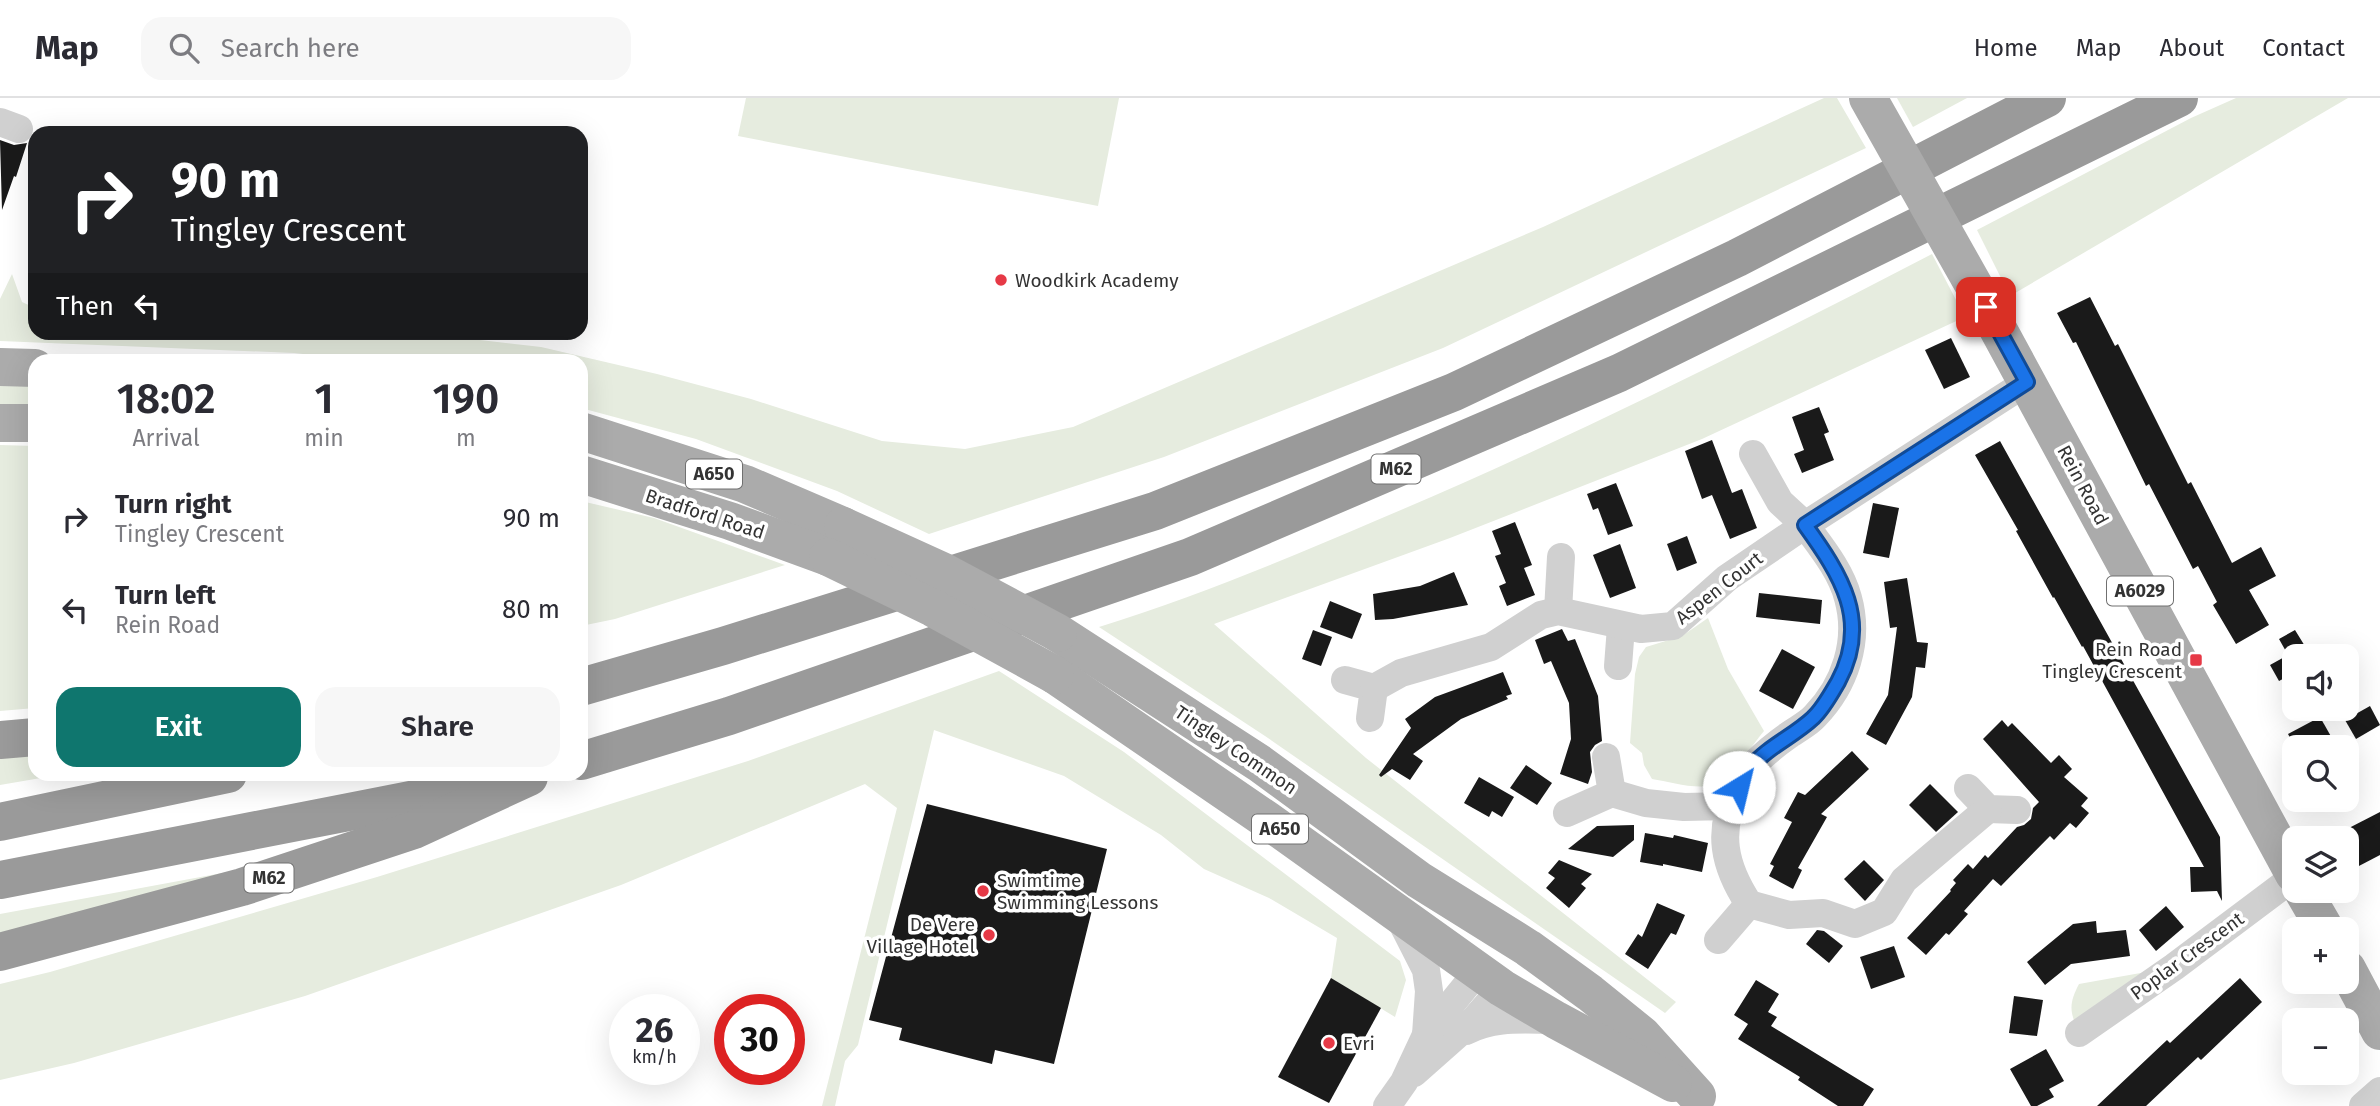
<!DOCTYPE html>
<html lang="en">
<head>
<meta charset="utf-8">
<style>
	:root { --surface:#fff; --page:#f7f7f7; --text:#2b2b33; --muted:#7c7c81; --line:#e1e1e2; --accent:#0f766e }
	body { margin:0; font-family:"Fira Sans",sans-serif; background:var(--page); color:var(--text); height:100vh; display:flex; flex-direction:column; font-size:26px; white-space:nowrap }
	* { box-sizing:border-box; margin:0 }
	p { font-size:23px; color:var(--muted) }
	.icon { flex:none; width:38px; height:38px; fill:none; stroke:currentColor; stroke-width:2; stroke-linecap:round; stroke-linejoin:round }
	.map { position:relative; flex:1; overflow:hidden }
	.drawer { position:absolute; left:28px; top:256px; width:560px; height:427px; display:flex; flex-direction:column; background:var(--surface); border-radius:21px; box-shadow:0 7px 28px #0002 }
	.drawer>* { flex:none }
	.guide { position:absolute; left:28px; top:28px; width:560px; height:214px; border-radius:21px; box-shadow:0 7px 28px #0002; background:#202124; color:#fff; overflow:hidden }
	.tools { position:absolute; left:2282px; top:546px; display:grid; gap:14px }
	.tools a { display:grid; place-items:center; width:77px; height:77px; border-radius:14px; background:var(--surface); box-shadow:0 7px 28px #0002; font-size:35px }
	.speed { position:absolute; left:609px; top:896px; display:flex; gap:14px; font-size:35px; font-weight:700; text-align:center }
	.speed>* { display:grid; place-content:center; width:91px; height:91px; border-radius:50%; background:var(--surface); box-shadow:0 7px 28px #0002; line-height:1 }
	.speed small { font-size:18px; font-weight:400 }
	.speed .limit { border:10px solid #d22; background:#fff; color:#111 }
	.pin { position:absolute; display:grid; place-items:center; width:60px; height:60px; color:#fff; margin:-30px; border-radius:14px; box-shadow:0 4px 10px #0006 }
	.me { position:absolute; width:77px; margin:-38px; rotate:36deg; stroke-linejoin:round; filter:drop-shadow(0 0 5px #0008) }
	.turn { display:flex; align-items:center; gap:24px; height:147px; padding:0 28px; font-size:32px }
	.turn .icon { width:91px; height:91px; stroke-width:2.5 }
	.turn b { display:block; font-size:49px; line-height:60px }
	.then { display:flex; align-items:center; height:66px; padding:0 28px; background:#0003; gap:14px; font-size:26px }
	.eta { display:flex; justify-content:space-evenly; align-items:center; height:119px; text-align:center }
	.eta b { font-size:42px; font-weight:600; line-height:49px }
	.action { display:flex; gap:14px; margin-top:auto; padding:14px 28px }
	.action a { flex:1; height:80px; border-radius:21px; background:var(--accent); color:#fff; font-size:28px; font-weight:600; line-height:80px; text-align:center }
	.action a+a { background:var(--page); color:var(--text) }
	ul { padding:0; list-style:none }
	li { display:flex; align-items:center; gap:21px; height:91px; padding:0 28px }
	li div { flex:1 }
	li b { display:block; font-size:26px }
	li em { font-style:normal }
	header { display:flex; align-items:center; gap:42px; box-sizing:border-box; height:98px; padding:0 35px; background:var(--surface); border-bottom:2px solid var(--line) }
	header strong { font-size:33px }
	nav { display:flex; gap:38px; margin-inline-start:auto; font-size:24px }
	.search { width:490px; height:63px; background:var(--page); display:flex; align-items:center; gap:18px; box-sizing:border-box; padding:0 24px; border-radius:21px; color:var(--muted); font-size:26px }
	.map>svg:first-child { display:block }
	.green { fill:#e6ecdf }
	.building { fill:#1a1a1a }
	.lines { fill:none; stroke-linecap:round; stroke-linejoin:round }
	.street { stroke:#d0d0d0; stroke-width:28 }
	.primary { stroke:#ababab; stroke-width:38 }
	.highway { stroke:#9a9a9a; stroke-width:38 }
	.primary-bridge { stroke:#ababab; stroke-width:38 }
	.route-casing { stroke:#114b97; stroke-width:18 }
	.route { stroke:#1a73e8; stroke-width:12 }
	.poi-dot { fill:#e63946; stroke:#fff; stroke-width:2.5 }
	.labels { text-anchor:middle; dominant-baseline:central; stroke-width:7; stroke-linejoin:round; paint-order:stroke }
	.shield { fill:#fff; stroke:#707070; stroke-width:2 }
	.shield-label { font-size:18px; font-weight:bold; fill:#333 }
	.poi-label { font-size:19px; fill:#333; stroke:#fff; text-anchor:start }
	.street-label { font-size:19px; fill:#333; stroke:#fff }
</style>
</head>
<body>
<header>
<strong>Map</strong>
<div class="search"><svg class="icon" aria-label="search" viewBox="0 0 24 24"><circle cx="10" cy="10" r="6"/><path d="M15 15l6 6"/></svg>Search here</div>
<nav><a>Home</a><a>Map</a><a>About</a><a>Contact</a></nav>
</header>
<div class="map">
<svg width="2380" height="1008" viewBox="0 0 2380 1008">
	<rect width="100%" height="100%" fill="#fff"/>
	<g class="green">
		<polygon points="746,0 1119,0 1098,108 738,38"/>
		<polygon points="1824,0 1837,0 1866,50 1443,250 1164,359 929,436 837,393 696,341 581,310 581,262 356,262 294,255 0,243 0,201 12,176 22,204 35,210 35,234 412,234 541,249 657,276 751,301 882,343 965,351 1073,329 1543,129"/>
		<polygon points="1897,0 1967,0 1913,29"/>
		<polygon points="2236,0 2348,0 2010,198 1977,132 2191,20"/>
		<path d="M1932 156 1965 219 1702 341 1450 440 1214 526 1366 660 1676 904 1665 915 1265 638 1099 529C1193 500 1284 462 1375 423 1565 343 1749 251 1932 156Z"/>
		<polygon points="0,281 35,281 35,311 0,312"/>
		<polygon points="0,347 35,348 35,610 0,613"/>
		<polygon points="581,403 654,420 785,467 615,521 581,528"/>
		<path d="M1708 520 1728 571 1764 633C1753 646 1732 679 1717 686 1698 693 1671 684 1652 681L1644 667 1642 655 1630 645 1635 576 1639 559 1646 549 1682 538Z"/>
		<polygon points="999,573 1124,654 1400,863 1406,882 1395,919 1331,880 1337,840 1269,800 1204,771 1161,737 1064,678 934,632 858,947 845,963 835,1008 822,1008 897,710 865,686 621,787 305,898 74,965 0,982 0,886 50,874 377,779 748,663"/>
		<polygon points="35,655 35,676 64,676 0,687 0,658"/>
		<polygon points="233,773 0,840 0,816"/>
		<path d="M2174 869 2079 935C2070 914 2068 907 2079 886Z"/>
	</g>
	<g class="building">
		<polygon points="0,42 14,47 27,45 16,79 14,78 2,112"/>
		<polygon points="2090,199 2115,248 2118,246 2188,386 2191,384 2232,465 2261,449 2276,478 2249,492 2269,527 2236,546 2213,507 2217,504 2198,468 2193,471 2149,386 2146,388 2076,244 2073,245 2057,215"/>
		<polygon points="1951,240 1970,279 1944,291 1925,252"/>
		<polygon points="1819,309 1829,334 1824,336 1834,362 1802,375 1794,356 1804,352 1792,319"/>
		<polygon points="1712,342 1732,395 1742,391 1757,430 1730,441 1712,397 1702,401 1685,353"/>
		<polygon points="2000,343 2220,739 2222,803 2217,793 2191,794 2190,769 2204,769 2083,548 2082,549 2054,499 2053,500 2016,433 2018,432 1975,357"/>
		<polygon points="1616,385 1633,428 1608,437 1598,410 1593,412 1587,396"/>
		<polygon points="1873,405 1899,410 1889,460 1863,455"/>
		<polygon points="1515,424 1532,467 1524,470 1535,497 1507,508 1499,488 1506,485 1495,458 1501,456 1492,433"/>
		<polygon points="1687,438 1697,465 1677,473 1667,446"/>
		<polygon points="1620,446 1636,490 1610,500 1593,457"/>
		<polygon points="1454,474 1468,507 1393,521 1375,522 1373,496 1420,488"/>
		<polygon points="1907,480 1917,544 1928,545 1925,570 1916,569 1912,599 1886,647 1866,636 1888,597 1897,529 1890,530 1884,484"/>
		<polygon points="1759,495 1822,502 1820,526 1756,519"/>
		<polygon points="1330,503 1362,516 1352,541 1320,529"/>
		<polygon points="1562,531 1568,543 1575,541 1598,598 1602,643 1595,647 1590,654 1592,674 1588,686 1560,676 1571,641 1569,605 1551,563 1544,566 1535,542"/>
		<polygon points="1313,532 1332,539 1321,568 1302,561"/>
		<polygon points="2295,532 2311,558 2294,558 2294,575 2279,583 2270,567 2288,557 2279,541"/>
		<polygon points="1782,551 1815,569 1793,611 1759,593"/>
		<polygon points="1503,574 1512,596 1506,598 1508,601 1461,621 1413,656 1423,663 1410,682 1392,671 1381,679 1379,677 1411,630 1405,621 1435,599"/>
		<polygon points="2370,608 2380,627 2356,641 2345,622"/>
		<polygon points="2320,619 2337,649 2295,649 2288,636"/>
		<polygon points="2002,622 2008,629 2012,625 2051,665 2059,657 2072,671 2064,679 2088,700 2081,708 2089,715 2076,730 2070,725 2054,742 2050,738 2001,788 1993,781 1964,813 1968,816 1949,837 1946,835 1926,857 1907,840 1951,793 1950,792 1956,785 1953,782 1968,766 1973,771 1985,757 1988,760 2017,729 2024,727 2031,721 2033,710 2039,704 1983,641"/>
		<polygon points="1852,653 1869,671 1821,716 1827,719 1798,770 1802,772 1793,791 1769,778 1774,768 1770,766 1792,724 1784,720 1798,694 1805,697"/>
		<polygon points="1526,667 1552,685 1537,707 1510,690"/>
		<polygon points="1479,679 1514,699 1502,719 1492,713 1489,719 1464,705"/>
		<polygon points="1930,686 1958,714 1936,734 1909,707"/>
		<polygon points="927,706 1107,751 1054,966 995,952 992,966 899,942 902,930 869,922"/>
		<polygon points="2380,714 2380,757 2357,769 2347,750 2347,731"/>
		<polygon points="1634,727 1634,742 1613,759 1568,751 1597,728"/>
		<polygon points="1645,735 1673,740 1674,737 1708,745 1702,774 1663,766 1663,768 1640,764"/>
		<polygon points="1559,762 1592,776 1581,786 1586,790 1569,810 1546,790 1555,780 1548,775"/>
		<polygon points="1864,762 1884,782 1865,803 1844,781"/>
		<polygon points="1657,805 1685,817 1676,837 1671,835 1648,871 1625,856 1638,836 1642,839"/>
		<polygon points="2166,808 2184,829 2156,853 2139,832"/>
		<polygon points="2096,823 2097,835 2126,832 2130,858 2071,866 2045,887 2027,864 2073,826"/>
		<polygon points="1817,832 1824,833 1843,848 1829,865 1806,846"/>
		<polygon points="1894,848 1905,879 1871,891 1860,859"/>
		<polygon points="1331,880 1381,910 1329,1005 1278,979"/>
		<polygon points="2240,880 2262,904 2201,962 2198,959 2146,1008 2097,1008 2167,942 2170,945"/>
		<polygon points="1756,882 1779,896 1768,914 1777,919 1771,928 1874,991 1863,1008 1838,1008 1798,982 1800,979 1738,941 1748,926 1734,917"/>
		<polygon points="2014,898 2043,902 2037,938 2009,935"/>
		<polygon points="2046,951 2064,983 2049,991 2054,999 2037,1008 2031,1008 2010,971"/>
	</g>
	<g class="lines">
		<g class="street">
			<polyline points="0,24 19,31"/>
			<polyline points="1558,513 1561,459"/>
			<polyline points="1618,568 1621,529"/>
			<polyline points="1345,582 1374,590 1370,620"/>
			<polyline points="1374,590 1401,575 1491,549 1541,517 1558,513 1641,531 1673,528 1727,480 1805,427 1780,404 1753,356"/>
			<polyline points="1968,690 1988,711 2017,712"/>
			<polyline points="1612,695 1646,705 1684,709 1729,708"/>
			<path d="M1988 711 1904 782 1884 814 1855 826 1823 815 1789 817 1749 806C1724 768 1716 733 1738 691 1742 684 1746 674 1752 668 1763 657 1776 646 1789 637 1797 631 1808 626 1815 618 1845 587 1860 543 1848 500 1841 473 1821 449 1805 427L2027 284"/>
			<polyline points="1567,715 1612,695 1606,659"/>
			<polyline points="1400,821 1426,872 1429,893 1426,937"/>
			<polyline points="1718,842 1749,806"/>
			<path d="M1466 933C1495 918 1524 922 1556 922"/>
			<polyline points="2079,935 2174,869 2294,779"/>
			<polyline points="1414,975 1475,921 1502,890"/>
			<polyline points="1387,1008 1404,984 1426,937 1478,873"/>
			<polyline points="2363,1008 2380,993"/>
		</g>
		<g class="primary">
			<polyline points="1986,209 2294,776"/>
			<polyline points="0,269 35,270"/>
			<polyline points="0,325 35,325"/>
			<polyline points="581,333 745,386 843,428"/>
			<polyline points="581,376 730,423 828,459"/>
			<polyline points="1058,535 1259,665 1419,782 1528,850 1590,895 1642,937 1697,998"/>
			<polyline points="1055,577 1267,722 1502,890 1556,922 1673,985"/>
			<polyline points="2303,793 2325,831"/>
			<polyline points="2347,871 2380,933"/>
		</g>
		<g class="highway">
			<polyline points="581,589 723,548 1155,413 1454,294 1737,160 2047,0"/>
			<polyline points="0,642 35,639"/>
			<polyline points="581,663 729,618 1190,459 1619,275 2179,0"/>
			<polyline points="0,724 228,676"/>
			<polyline points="0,782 472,690"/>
			<polyline points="0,854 242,789 414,732 529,679"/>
		</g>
		<g class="primary-bridge">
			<polyline points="1868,0 1986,209"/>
			<polyline points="843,428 942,473 1058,535"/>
			<polyline points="828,459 933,510 1055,577"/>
		</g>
	</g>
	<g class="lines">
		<defs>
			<path id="route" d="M1739 689C1743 683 1745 675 1750 670 1767 649 1794 638 1813 620 1823 611 1831 596 1838 584 1871 523 1841 477 1805 427L2027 284 1986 209"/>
		</defs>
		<use href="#route" class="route-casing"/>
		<use href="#route" class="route"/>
	</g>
	<g class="poi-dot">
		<circle cx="1001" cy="182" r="7"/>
		<rect x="2189" y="555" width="14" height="14" rx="3.5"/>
		<circle cx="983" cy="793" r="7"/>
		<circle cx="989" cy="837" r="7"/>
		<circle cx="1329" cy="945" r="7"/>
	</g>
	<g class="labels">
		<g class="shield">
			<rect x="1371.5" y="356.5" width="49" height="29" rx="5"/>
			<rect x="686" y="361.5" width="56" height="29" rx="5"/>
			<rect x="2107" y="478.5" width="66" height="29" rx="5"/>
			<rect x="1252" y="716.5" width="56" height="29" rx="5"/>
			<rect x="244.5" y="765.5" width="49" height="29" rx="5"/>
		</g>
		<g class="shield-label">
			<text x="1396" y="371">M62</text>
			<text x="714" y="376">A650</text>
			<text x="2140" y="493">A6029</text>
			<text x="1280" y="731">A650</text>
			<text x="269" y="780">M62</text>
		</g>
		<g class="poi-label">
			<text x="1015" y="182">Woodkirk Academy</text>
			<text x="2182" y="551" text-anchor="end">Rein Road<tspan x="2182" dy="22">Tingley Crescent</tspan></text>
			<text x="997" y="782">Swimtime<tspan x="997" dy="22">Swimming Lessons</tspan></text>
			<text x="975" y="826" text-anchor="end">De Vere<tspan x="975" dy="22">Village Hotel</tspan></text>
			<text x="1343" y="945">Evri</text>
		</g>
		<g class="street-label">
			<text transform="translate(2083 387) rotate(62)">Rein Road</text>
			<text transform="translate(705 416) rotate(18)">Bradford Road</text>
			<text transform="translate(1719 490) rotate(-38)">Aspen Court</text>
			<text transform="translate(1236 652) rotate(34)">Tingley Common</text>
			<text transform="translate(2187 858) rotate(-36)">Poplar Crescent</text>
		</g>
	</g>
</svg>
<div class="tools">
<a><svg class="icon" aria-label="sound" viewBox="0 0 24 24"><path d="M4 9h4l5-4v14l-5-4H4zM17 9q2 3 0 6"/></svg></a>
<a><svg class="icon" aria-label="search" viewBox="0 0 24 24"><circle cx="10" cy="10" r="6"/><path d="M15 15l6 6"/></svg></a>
<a><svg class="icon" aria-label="layers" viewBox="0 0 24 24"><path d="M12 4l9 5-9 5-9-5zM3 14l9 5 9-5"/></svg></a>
<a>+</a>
<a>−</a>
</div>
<div class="speed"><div>26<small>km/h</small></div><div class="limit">30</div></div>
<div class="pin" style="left:1986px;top:209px;background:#d93025"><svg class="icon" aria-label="arrive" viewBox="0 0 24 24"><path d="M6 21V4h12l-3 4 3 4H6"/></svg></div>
<svg class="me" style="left:1739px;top:689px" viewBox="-20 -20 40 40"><circle r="19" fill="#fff"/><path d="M0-13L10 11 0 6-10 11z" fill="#1a73e8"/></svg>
<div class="guide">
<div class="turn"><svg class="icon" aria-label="right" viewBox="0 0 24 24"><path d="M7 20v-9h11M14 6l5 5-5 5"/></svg><div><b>90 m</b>Tingley Crescent</div></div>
<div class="then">Then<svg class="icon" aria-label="left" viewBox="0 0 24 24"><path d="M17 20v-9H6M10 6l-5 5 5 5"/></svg></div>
</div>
<section class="drawer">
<div class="eta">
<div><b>18:02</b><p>Arrival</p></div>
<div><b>1</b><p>min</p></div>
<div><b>190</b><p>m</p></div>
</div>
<ul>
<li><svg class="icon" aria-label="right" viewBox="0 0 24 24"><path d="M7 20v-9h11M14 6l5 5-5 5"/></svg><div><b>Turn right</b><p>Tingley Crescent</p></div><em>90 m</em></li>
<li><svg class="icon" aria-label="left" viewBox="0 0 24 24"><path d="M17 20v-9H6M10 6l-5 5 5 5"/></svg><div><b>Turn left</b><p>Rein Road</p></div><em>80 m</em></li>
</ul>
<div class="action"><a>Exit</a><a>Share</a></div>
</section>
</div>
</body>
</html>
